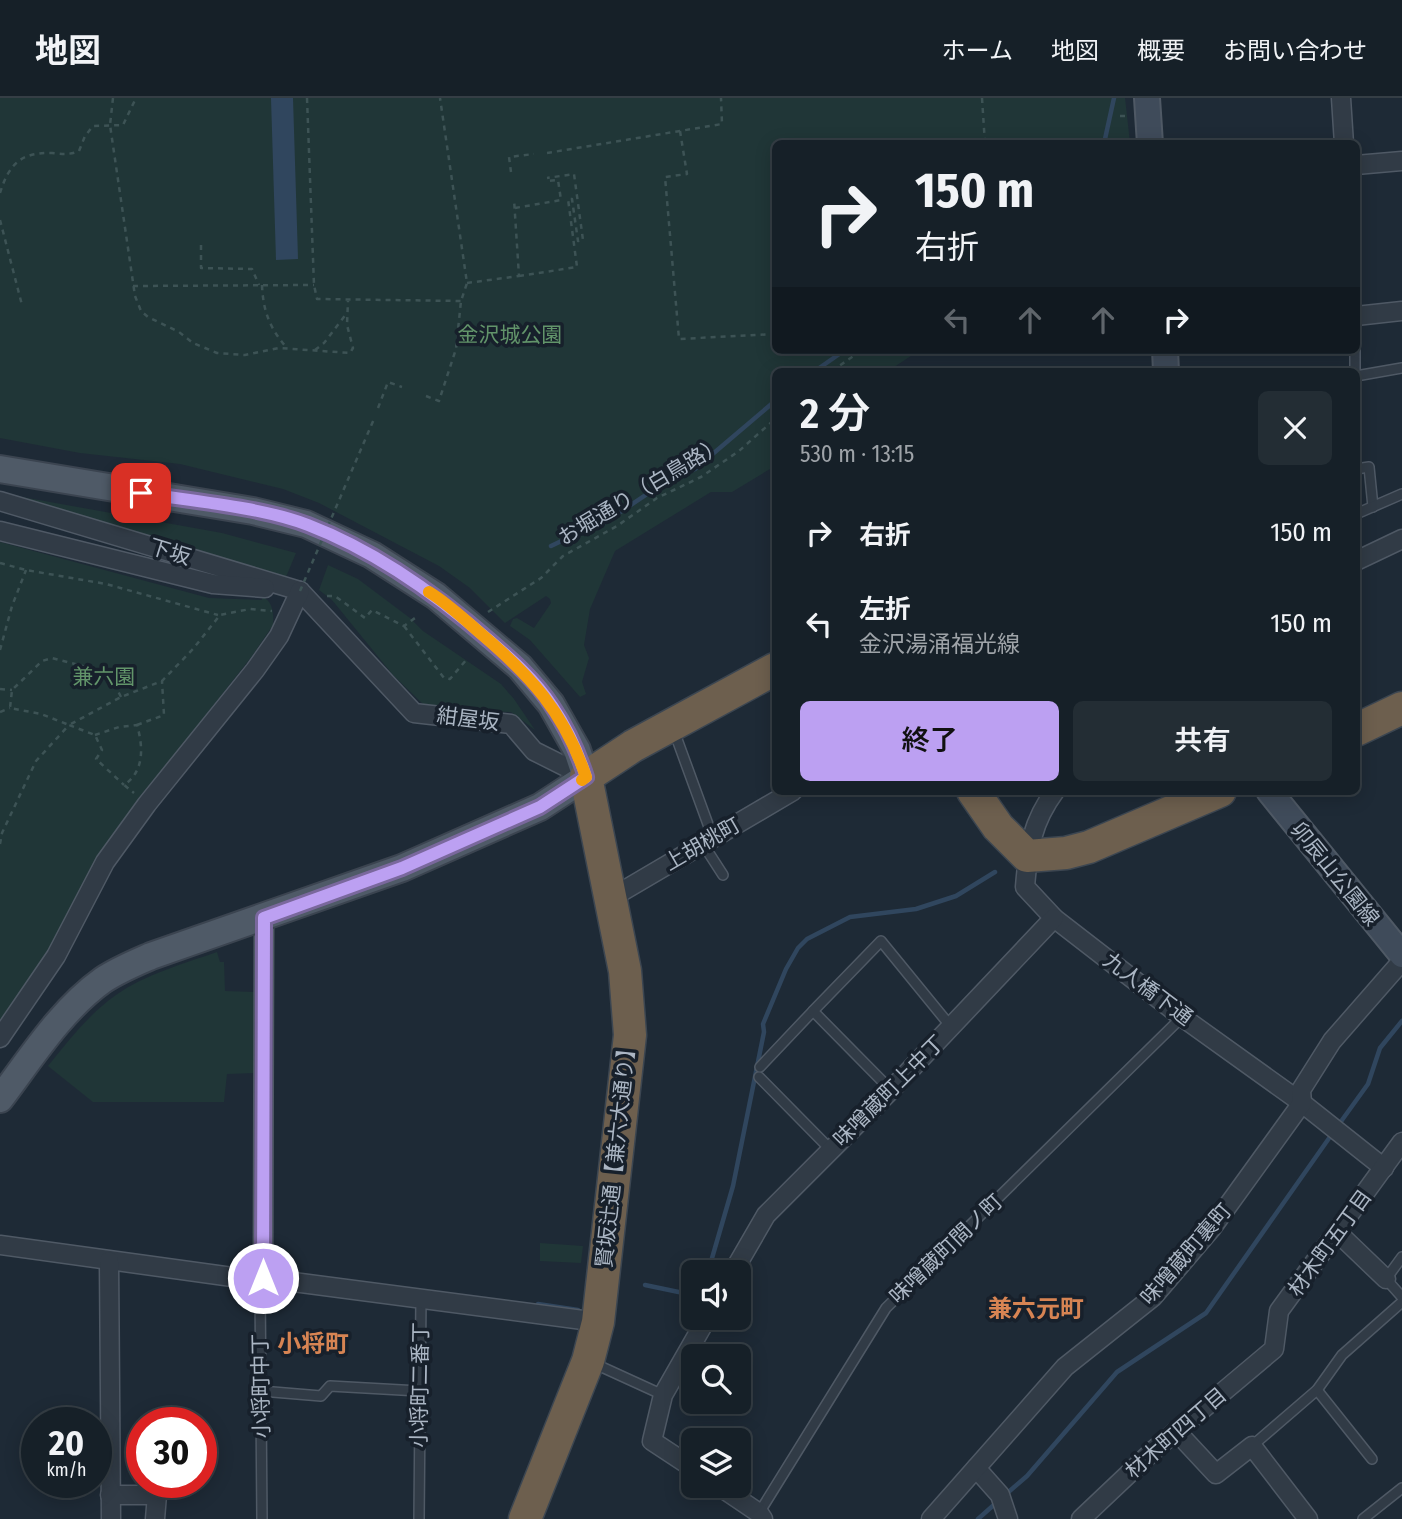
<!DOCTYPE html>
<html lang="ja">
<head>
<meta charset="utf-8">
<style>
	:root { --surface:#162028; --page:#232d34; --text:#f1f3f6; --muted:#9ea3a8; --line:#353e45; --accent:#bca0f2 }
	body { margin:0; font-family:"Fira Sans Condensed","Noto Sans JP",sans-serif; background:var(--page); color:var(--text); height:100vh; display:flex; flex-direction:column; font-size:26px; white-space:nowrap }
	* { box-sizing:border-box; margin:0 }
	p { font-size:23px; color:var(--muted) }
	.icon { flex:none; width:38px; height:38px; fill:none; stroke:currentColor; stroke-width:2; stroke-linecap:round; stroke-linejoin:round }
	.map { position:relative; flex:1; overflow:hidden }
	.details { position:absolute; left:772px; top:270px; width:588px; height:427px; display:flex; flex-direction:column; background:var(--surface); border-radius:10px; box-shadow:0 4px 18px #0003,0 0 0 2px var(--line) }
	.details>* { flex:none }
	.hud { position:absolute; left:772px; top:42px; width:588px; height:214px; border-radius:10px; box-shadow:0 4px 18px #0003,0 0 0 2px var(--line); background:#162028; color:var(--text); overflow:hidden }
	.fabs { position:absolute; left:681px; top:1162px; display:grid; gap:14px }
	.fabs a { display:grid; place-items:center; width:70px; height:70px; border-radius:10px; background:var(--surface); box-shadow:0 4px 18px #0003,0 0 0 2px var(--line); font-size:35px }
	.speed { position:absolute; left:21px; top:1309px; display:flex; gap:14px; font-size:35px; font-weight:700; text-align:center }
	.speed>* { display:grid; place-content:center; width:91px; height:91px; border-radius:50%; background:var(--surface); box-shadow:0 4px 18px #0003,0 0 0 2px var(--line); line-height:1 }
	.speed small { font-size:18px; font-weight:400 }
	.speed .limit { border:10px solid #d22; background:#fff; color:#111 }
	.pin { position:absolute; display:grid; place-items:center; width:60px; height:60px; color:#fff; margin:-30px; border-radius:14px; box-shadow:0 4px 10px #0006 }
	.me { position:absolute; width:77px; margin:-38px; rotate:0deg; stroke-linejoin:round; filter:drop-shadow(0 0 5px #0008) }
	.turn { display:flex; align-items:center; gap:24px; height:147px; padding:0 28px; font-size:32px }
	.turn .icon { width:91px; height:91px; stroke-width:2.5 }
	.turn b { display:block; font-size:49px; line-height:60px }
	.lanes { display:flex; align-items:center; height:66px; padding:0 28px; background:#0003; justify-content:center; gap:35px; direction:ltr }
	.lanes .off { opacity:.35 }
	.round { display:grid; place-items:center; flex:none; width:74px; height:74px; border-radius:10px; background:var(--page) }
	.summary { display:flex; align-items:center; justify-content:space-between; height:119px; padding:0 28px }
	h1 { font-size:42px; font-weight:600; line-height:52px }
	.action { display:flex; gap:14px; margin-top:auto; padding:14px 28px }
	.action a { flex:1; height:80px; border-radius:10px; background:var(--accent); color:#111; font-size:28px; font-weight:600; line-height:80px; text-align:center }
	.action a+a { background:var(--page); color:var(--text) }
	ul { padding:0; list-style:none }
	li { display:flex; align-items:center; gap:21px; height:91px; padding:0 28px }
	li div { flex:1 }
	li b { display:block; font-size:26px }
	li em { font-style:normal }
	header { display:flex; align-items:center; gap:42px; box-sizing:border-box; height:98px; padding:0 35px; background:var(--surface); border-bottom:2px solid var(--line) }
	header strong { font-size:33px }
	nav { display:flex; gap:38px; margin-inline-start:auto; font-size:24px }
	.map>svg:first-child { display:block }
	.green { fill:#203637 }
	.water { fill:#30465e }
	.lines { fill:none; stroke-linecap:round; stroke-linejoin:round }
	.stream { stroke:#30465e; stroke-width:4.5 }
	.lane-casing { stroke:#4f5965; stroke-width:12 }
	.street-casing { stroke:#4f5965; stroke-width:21 }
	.secondary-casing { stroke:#4f5965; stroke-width:28 }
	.primary-casing { stroke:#3b4450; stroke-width:30 }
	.highway-casing { stroke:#3c4651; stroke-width:35 }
	.path { stroke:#3d5355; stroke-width:2.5; stroke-dasharray:5 5; stroke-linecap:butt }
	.lane { stroke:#313b46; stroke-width:9 }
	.street { stroke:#313b46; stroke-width:18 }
	.secondary { stroke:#3f4b5a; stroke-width:24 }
	.primary { stroke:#4f5a67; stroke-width:26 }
	.highway { stroke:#6d5f4e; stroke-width:32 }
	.path-bridge { stroke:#3d5355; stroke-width:2.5; stroke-dasharray:5 5; stroke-linecap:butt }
	.route-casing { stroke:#7a689d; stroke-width:18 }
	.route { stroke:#bca0f2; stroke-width:12 }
	.slow { stroke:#f59e0b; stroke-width:12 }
	.labels { text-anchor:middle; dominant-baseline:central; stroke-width:7; stroke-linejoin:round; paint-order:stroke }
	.park-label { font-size:21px; fill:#62946a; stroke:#17202b }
	.street-label { font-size:21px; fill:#abb6c4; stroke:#17202b }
	.quarter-label { font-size:24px; font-weight:bold; fill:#d78453; stroke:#17202b }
</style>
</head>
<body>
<header>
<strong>地図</strong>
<nav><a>ホーム</a><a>地図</a><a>概要</a><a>お問い合わせ</a></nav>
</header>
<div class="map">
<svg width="1402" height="1421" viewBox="0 0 1402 1421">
	<rect width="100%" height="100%" fill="#1e2a36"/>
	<g class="green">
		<polygon points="0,0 1125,0 1130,45 775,46 775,252 920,252 888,273 775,273 775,368 732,394 711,394 615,453 590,511 584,547 589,560 582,584 586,596 580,599 530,542 510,528 513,521 517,520 534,530 551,505 550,501 546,498 505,525 470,490 439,468 319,405 283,391 180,366 80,355 0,340"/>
		<polygon points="0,395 222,435 296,455 286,479"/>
		<path d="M0 444 209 500 262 502V499C273 502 274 517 273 527L252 558 130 714 46 861 0 928Z"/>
		<polygon points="328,467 358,481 410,520 423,533 501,586 514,601 535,632 511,614 446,612 426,609 393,577 332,502 319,492"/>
		<path d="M217 854 220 864H224L225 893 254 894V975L227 976 224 1004H93L48 968C69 942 89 916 116 897 146 876 183 866 217 854Z"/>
		<polygon points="540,1145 583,1148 581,1165 540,1163"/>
	</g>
	<polygon class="water" points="271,0 293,0 298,161 276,162"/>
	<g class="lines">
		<g class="stream">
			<polyline points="1111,46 1105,41 1114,0"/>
			<polyline points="815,273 845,252"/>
			<polyline points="551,448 578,435 601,427 662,386 695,371 775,303"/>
			<polyline points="1337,1029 1368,986 1380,950 1402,923"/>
			<polyline points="708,1174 733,1088 764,934 763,926 786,871 798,850 807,841 850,819 916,811 956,798 995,774"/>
			<polyline points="645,1187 693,1197"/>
			<polyline points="538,1206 578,1212"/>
			<polyline points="1005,1397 1027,1378 1117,1274 1206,1215 1332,1036"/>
			<polyline points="978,1421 996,1405"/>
		</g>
		<defs>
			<g id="lane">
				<polyline points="1355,252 1355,273"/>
				<polyline points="1356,278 1402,270"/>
				<polyline points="1356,371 1369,369 1373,409"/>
				<polyline points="1356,416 1402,396"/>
				<polyline points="674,633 713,740"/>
				<polyline points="703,746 723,777"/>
				<polyline points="760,969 813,913"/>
				<polyline points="759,979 831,1052"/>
				<polyline points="891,992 813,913 881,843 952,930"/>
				<polyline points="1402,1159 1386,1181 1402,1199"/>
				<polyline points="593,1265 663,1297"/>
				<polyline points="1317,1292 1372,1361"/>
				<polyline points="261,1293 321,1298 330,1288 419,1293"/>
				<polyline points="1252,1348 1317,1292 1342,1257 1402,1204"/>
				<polyline points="759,1415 886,1210 1182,919"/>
				<polyline points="262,1421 260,1189 263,1181"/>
				<polyline points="419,1421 421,1199"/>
				<polyline points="1363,1421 1402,1390"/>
			</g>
			<g id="street">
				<polyline points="1341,0 1344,46"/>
				<polyline points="1356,67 1402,63"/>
				<polyline points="1356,218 1402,213"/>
				<polyline points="0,403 300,493"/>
				<polyline points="0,433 213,486 265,490"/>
				<polyline points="1356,463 1402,441"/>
				<polyline points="300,493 414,615 511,626 534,653 586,679"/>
				<path d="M1055 693C1032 724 1028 751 1025 789L1054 820 1182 919 1302 1005 1384 1070"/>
				<polyline points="611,800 793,693"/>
				<polyline points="0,940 56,858 105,764 147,706 255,572 279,538 300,493"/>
				<polyline points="1338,1135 1386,1181"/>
				<polyline points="0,1147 254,1182 263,1180 598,1224"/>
				<polyline points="109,1163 111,1421"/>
				<polyline points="733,1174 766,1117 891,992 1054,820"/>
				<polyline points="263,1180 264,820"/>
				<polyline points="1176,1333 1216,1376 1252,1348 1308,1421"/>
				<polyline points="693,1370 652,1343 663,1297 707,1220"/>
				<polyline points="976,1370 1000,1397 1008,1421"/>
				<polyline points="719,1388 759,1415 763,1421"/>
				<polyline points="110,1397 157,1397 155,1421"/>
				<polyline points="931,1421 1065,1269 1153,1199 1211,1131 1302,1005 1301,992 1332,943 1402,863"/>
				<polyline points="1081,1421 1155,1351 1274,1251 1279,1213 1402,1044"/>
			</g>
			<g id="secondary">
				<polyline points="1147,0 1150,46"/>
				<polyline points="1165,252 1166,273"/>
				<polyline points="1269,693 1402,857"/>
			</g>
			<path id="primary" d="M0 371 253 413 306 426 372 457 436 498 520 569 551 606 577 652 586 679 540 709 402 770 151 858C135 865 118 872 103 882 61 912 31 960 0 1001"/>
			<g id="highway">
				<polyline points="1356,632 1402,610"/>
				<polyline points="973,693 998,729 1027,758 1066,755 1089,749 1220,693"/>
				<polyline points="525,1421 588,1263 598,1224 630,937 625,873 586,679 633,648 775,571"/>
			</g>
		</defs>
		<use href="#lane" class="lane-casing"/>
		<use href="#street" class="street-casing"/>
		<use href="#secondary" class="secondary-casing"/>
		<use href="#primary" class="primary-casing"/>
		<use href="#highway" class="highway-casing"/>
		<g class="path">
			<polyline points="113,0 110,27 135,198 141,213 148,219 179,234 193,245 217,255 245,257 279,250 350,255 353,250 347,227 348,203"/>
			<polyline points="307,0 314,187 317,201 461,203"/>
			<polyline points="982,0 985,46"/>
			<polyline points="1120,18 1129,18"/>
			<polyline points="680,33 687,76 665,79 679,241 775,236"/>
			<polyline points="547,55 722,26 721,0"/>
			<polyline points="511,74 509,59 534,56"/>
			<path d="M0 95C9 66 21 54 52 55 62 56 70 57 79 53L85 38 93 28 123 27 136 0"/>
			<polyline points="515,110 561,102 558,82 548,83"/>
			<polyline points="0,122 22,207"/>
			<polyline points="201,147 201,170 252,171 259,187"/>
			<polyline points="519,178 577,169 568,101 572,101 578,143 583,142 574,76 547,80"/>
			<polyline points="467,185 519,178 514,101"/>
			<path d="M262 187C263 213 270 231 287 250"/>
			<polyline points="133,188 314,187"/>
			<polyline points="315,252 324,245 347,215"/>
			<polyline points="832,273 862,252"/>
			<polyline points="426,298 439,303 456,251 461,203 467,185 440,0"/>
			<polyline points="378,310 388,284 402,289"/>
			<polyline points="0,465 26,472 106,486 218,517"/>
			<polyline points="327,498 335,498 365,520 372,512 404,528 415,520"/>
			<polyline points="488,514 541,480 563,458 617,428 657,400 701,379 739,353 775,321"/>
			<polyline points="404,528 444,580 450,581 467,561"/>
			<polyline points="0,552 12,508 26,472"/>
			<polyline points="0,591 12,592"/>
			<polyline points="121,599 109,575 52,560 42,563 12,592 10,610 41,616 69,627 121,599 162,583 193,551 220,517 250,511 272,513"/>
			<polyline points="0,614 10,610"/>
			<polyline points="137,627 164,617 162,583"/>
			<path d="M95 637 119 629 137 627C143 648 145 673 124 687L134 695"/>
			<polyline points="0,746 2,735 36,663 69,627 95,637 102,652 96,661 124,687"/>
		</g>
		<use href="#lane" class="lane"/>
		<use href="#street" class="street"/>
		<use href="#secondary" class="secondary"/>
		<use href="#primary" class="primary"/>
		<use href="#highway" class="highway"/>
		<polyline class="path-bridge" points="300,493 374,321"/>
	</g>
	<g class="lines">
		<defs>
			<path id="route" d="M141 395C192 403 261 409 308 427 376 453 436 496 490 543 512 562 536 583 552 608 567 630 578 654 586 679L540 709 402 770 264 820 263 1180"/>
		</defs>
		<use href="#route" class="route-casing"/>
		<use href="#route" class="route"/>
		<path class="slow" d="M429 494C447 505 463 520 479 534 531 578 564 614 586 679L582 682"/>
	</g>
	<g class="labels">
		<g class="park-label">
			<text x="510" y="237">金沢城公園</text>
			<text x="104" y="579">兼六園</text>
		</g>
		<g class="street-label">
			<text transform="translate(641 393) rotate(-31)">お堀通り（白鳥路）</text>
			<text transform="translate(170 454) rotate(17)">下坂</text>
			<text transform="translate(468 621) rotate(7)">紺屋坂</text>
			<text transform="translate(702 746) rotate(-30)">上胡桃町</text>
			<text transform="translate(1335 776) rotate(51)">卯辰山公園線</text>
			<text transform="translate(1148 891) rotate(37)">九人橋下通</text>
			<text transform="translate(889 993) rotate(-45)">味噌蔵町上中丁</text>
			<text transform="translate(616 1055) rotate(-84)">賢坂辻通【兼六大通り】</text>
			<text transform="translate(1330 1145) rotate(-54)">材木町五丁目</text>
			<text transform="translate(946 1151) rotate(-44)">味噌蔵町間ノ町</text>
			<text transform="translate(1186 1156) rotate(-49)">味噌蔵町裏町</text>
			<text transform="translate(420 1287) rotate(-89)">小将町二番丁</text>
			<text transform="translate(261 1288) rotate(-91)">小将町中丁</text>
			<text transform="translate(1176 1335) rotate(-41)">材木町四丁目</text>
		</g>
		<g class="quarter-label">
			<text x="1036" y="1211">兼六元町</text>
			<text x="313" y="1246">小将町</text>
		</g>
	</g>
</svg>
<div class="fabs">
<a><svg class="icon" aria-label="sound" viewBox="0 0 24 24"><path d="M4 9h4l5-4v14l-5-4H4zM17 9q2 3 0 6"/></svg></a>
<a><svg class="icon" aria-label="search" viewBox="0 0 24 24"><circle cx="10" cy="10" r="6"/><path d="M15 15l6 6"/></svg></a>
<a><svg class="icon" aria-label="layers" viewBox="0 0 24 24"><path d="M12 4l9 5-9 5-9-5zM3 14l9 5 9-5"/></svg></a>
</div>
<div class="speed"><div>20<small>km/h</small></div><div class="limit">30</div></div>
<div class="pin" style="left:141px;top:395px;background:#d93025"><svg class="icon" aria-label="arrive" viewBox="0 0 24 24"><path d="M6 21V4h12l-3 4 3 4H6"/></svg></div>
<svg class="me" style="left:263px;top:1180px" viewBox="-20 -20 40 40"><circle r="17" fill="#bca0f2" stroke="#fff" stroke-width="3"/><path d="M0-11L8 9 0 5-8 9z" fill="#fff"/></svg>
<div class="hud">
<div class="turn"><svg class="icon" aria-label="right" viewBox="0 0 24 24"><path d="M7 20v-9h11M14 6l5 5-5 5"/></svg><div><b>150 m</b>右折</div></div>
<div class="lanes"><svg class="icon off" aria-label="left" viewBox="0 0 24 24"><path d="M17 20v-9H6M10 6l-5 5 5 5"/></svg><svg class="icon off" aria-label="ahead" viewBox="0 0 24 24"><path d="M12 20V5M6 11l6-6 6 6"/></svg><svg class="icon off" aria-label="ahead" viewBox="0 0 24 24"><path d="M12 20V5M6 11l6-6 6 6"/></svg><svg class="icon" aria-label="right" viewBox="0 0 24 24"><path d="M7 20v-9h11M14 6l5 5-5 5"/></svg></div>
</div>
<section class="details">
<div class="summary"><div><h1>2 分</h1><p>530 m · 13:15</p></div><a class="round"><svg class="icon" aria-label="close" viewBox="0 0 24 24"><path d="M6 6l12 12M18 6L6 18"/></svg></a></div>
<ul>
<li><svg class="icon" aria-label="right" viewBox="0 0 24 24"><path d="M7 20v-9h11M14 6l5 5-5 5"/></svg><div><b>右折</b></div><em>150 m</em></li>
<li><svg class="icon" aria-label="left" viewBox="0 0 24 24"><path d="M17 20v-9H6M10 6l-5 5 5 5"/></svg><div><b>左折</b><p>金沢湯涌福光線</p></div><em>150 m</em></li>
</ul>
<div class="action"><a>終了</a><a>共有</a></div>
</section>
</div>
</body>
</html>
